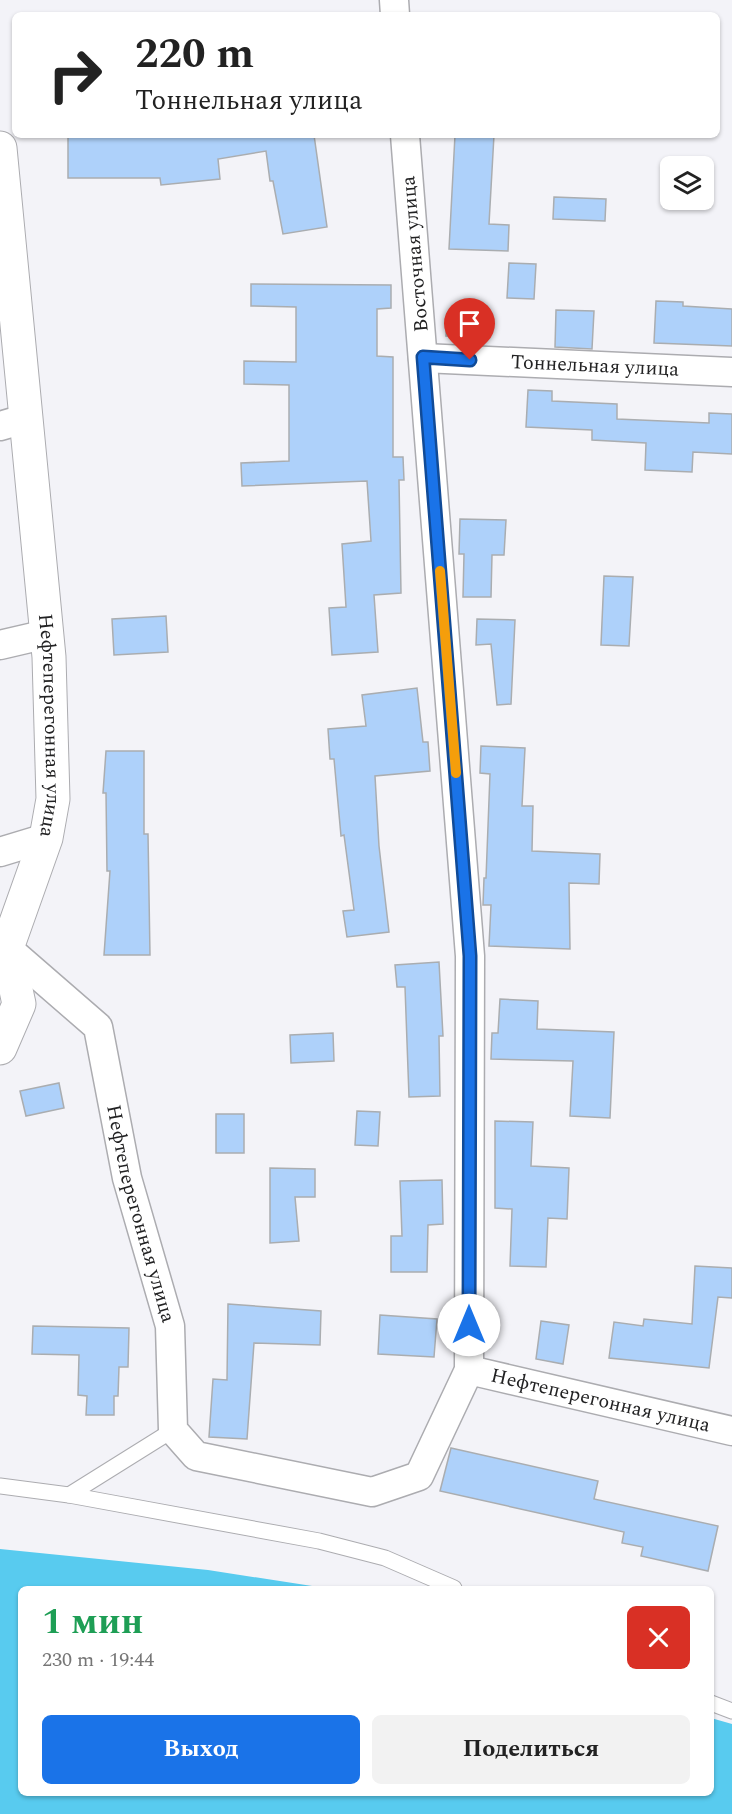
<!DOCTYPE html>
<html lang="ru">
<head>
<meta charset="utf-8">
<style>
	:root { --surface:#fff; --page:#f2f2f2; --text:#222; --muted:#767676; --accent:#1a73e8 }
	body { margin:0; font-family:Spectral,serif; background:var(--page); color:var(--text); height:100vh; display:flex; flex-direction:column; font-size:22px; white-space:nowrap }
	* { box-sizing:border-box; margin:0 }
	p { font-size:20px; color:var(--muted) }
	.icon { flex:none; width:33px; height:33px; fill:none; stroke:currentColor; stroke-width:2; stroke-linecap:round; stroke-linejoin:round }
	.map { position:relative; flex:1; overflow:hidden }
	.panel { position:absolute; left:18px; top:1586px; width:696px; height:210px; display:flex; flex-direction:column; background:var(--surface); border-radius:9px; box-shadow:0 2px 4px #0004 }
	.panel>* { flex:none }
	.banner { position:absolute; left:12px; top:12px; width:708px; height:126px; border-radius:9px; box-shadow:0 2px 4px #0004; background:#fff; color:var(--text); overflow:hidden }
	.tools { position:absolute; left:660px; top:156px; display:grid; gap:12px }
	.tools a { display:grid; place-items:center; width:54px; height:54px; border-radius:9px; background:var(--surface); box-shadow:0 2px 4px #0004; font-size:30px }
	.pin { position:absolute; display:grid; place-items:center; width:51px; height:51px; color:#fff; margin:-62px -26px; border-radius:50% 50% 50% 0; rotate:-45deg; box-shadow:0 0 6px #0007 }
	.pin .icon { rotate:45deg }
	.me { position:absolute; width:66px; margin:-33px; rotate:0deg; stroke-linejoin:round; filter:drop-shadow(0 0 4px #0008) }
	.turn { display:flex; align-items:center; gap:21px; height:126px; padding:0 24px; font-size:27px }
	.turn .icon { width:78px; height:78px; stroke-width:2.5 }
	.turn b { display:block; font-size:42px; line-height:51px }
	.round { display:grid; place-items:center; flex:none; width:63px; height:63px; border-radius:9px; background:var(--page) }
	.headline { display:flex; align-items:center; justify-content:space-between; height:102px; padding:0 24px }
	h1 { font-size:36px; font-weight:700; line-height:45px; color:#1e9e55 }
	.cta { display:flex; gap:12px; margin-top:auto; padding:12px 24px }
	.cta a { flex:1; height:69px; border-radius:9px; background:var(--accent); color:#fff; font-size:24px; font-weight:700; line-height:69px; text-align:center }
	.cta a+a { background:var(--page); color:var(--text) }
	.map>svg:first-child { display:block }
	.water { fill:#58cbef }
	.building { fill:#aed1fa; stroke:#aaadb0; stroke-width:1.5 }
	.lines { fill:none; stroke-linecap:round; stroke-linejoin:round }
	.lane-casing { stroke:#acacb0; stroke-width:17 }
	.street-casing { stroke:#acacb0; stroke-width:31 }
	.secondary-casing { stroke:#acacb0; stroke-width:35 }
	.lane { stroke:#fff; stroke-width:15 }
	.street { stroke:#fff; stroke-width:28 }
	.secondary { stroke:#fff; stroke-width:33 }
	.route-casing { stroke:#114b97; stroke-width:15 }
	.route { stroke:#1a73e8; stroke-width:10 }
	.slow { stroke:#f59e0b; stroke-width:10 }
	.labels { text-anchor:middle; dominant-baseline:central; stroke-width:4.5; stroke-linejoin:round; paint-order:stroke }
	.street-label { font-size:20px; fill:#222223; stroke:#fff }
</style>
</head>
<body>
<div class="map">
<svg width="732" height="1814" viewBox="0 0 732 1814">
	<rect width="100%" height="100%" fill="#f3f3f8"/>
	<polygon class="water" points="0,1549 208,1570 325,1588 21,1588 21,1792 711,1792 711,1718 732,1724 732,1814 0,1814"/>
	<g class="building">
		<polygon points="156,135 314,135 327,227 283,234 273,181 270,181 266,151 218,159 220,179 161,185 160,178 68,178 68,137"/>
		<polygon points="455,135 494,135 489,224 509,225 508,251 449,249"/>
		<polygon points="554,197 606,199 605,221 553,219"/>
		<polygon points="509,263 536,264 534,299 507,298"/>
		<polygon points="251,284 391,285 391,308 377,309 377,356 393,357 393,457 403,457 404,480 399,480 401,593 374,595 378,652 332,655 329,608 346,607 342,544 371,541 367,481 242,486 241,463 289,461 289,385 244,384 244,361 296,362 296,307 251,306"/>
		<polygon points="656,301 683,302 683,306 732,309 732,346 654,343"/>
		<polygon points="556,310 594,311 592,349 555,347"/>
		<polygon points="447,314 470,315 469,337 446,336"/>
		<polygon points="528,390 552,391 552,401 617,404 617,419 709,423 709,413 732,414 732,454 693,452 692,472 645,470 646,443 592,440 592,430 526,427"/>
		<polygon points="460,519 506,520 504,555 492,555 491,597 463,597 464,554 459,554"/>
		<polygon points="604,576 633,577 629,646 601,645"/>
		<polygon points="166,616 168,652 114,655 112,619"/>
		<polygon points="477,619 515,620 511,704 497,705 491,644 476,645"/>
		<polygon points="417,688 423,742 428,742 430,771 375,776 379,846 389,932 347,937 343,911 354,910 344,835 341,836 334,759 330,759 328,729 366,726 362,695"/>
		<polygon points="481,746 525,748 522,806 533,806 532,851 600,854 599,884 569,883 570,949 489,946 491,905 483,905 484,878 486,878 490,774 480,773"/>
		<polygon points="106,751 144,751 144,834 148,834 150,955 104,955 110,871 107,871 106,793 103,793"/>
		<polygon points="439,962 443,1036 439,1036 440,1096 409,1097 405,987 397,987 395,965"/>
		<polygon points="500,999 538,1001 537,1029 614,1032 610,1118 570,1116 573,1061 491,1059 492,1033 498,1033"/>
		<polygon points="333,1033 334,1061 291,1063 290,1035"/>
		<polygon points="59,1083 64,1108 26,1116 20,1091"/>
		<polygon points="357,1111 380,1112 378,1146 355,1145"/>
		<rect x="216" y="1114" width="28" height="39"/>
		<polygon points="495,1121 533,1122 531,1166 569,1168 567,1219 548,1218 546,1267 510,1266 512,1209 495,1208"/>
		<polygon points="270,1168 315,1169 315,1197 295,1197 299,1241 270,1243"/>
		<polygon points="442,1180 443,1224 428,1225 427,1272 391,1272 391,1236 402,1236 400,1181"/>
		<polygon points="695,1266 732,1268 732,1298 718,1297 709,1368 609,1358 614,1322 643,1326 644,1319 692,1324"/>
		<polygon points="228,1304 321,1311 320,1345 254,1343 247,1439 209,1437 213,1379 227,1380"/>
		<polygon points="380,1315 437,1319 434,1357 378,1354"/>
		<polygon points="541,1321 569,1325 563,1364 536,1359"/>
		<polygon points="33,1326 129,1328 128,1367 119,1367 118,1396 114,1396 114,1415 86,1415 87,1396 78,1395 79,1355 32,1354"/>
		<polygon points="451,1448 598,1481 594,1499 718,1526 708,1571 641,1556 643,1547 622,1543 624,1532 440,1491"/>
	</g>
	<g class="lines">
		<defs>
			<g id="lane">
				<polyline points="0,1486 69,1495 173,1430"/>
				<polyline points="69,1495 319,1541 385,1558 454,1588"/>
				<polyline points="711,1703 732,1711"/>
			</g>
			<g id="street">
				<polyline points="394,0 395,15"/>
				<path id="s1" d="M423 358 732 372"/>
				<polyline points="0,426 24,419"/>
				<polyline points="0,645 47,634"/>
				<polyline points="0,852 46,838"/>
				<path id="s2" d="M7 948 98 1027 127 1178 170 1326 173 1430 196 1456 372 1492 419 1476 469 1370 470 956 405 135"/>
				<path id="s3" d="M469 1370 732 1431"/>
			</g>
			<g id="secondary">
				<path id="s4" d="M0 148 49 657 53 799 46 838 7 948 0 959"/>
				<polyline points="0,1048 19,1004 7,948"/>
			</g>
		</defs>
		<use href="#lane" class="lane-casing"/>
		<use href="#street" class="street-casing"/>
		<use href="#secondary" class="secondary-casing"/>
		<use href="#lane" class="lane"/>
		<use href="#street" class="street"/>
		<use href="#secondary" class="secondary"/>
	</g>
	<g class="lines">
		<defs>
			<polyline id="route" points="469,1325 470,956 423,357 470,360"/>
		</defs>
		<use href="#route" class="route-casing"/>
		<use href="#route" class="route"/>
		<polyline class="slow" points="440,571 456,773"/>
	</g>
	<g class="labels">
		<g class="street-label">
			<text transform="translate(415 254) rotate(-95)">Восточная улица</text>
			<text stroke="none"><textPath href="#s1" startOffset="172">Тоннельная улица</textPath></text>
			<text stroke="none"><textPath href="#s4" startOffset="580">Нефтеперегонная улица</textPath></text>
			<text stroke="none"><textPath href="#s2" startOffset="312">Нефтеперегонная улица</textPath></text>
			<text stroke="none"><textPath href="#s3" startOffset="135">Нефтеперегонная улица</textPath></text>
		</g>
	</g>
</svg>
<div class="tools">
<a><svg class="icon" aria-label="layers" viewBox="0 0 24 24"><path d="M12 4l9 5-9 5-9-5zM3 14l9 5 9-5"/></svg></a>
</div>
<div class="pin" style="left:470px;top:360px;background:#d93025"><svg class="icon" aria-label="arrive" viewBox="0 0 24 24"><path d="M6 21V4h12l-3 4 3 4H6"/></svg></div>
<svg class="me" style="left:469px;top:1325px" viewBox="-20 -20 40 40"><circle r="19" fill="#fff"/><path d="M0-13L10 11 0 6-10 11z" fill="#1a73e8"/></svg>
<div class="banner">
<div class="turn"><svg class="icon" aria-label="right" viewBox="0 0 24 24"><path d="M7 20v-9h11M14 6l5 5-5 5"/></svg><div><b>220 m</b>Тоннельная улица</div></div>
</div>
<section class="panel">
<div class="headline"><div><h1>1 мин</h1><p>230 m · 19:44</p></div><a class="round" style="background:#d93025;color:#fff"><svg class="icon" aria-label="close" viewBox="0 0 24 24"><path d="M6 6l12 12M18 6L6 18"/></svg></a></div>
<div class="cta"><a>Выход</a><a>Поделиться</a></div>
</section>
</div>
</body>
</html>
